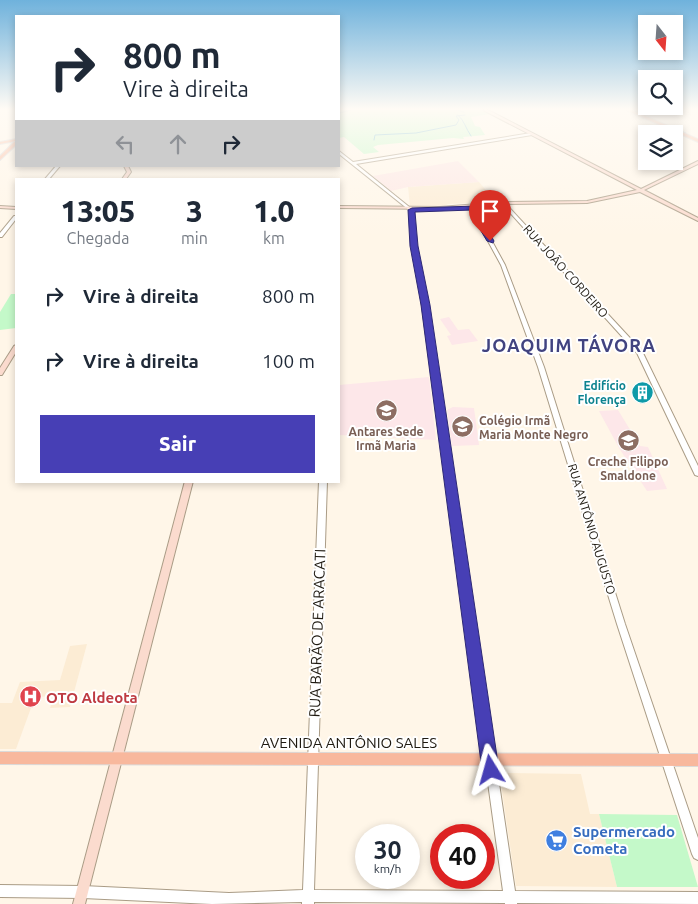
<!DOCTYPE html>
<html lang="pt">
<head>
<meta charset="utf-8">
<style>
	:root { --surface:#fff; --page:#f6f6f7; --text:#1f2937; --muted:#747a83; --accent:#473fb5 }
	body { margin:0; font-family:Ubuntu,sans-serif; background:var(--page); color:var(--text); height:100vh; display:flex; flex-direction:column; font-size:19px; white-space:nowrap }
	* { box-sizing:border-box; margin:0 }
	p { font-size:16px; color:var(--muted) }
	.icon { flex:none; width:28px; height:28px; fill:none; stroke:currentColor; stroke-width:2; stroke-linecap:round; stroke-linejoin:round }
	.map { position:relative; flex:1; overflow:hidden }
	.panel { position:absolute; left:15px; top:178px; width:325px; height:305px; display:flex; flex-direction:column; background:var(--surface); border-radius:0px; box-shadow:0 2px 8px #0003 }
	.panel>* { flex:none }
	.banner { position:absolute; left:15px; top:15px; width:325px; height:152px; border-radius:0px; box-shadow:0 2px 8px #0003; background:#fff; color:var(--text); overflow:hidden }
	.needle { width:32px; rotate:163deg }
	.tools { position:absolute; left:638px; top:15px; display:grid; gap:10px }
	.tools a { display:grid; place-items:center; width:45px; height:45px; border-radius:0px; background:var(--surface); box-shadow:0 2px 8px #0003; font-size:25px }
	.speed { position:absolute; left:355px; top:824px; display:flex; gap:10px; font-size:25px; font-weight:700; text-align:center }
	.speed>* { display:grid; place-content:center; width:65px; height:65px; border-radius:50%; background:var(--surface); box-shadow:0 2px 8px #0003; line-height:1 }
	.speed small { font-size:12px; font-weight:400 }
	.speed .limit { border:8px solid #d22; background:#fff; color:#111 }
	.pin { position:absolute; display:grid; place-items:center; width:42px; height:42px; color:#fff; margin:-51px -21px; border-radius:50% 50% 50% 0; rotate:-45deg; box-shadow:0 0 5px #0007 }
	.pin .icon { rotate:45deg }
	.me { position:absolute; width:55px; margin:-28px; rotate:352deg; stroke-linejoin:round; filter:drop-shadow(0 0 4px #0008) }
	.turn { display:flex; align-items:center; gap:18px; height:105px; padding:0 25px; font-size:22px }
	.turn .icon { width:65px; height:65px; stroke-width:2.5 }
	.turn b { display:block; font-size:35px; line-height:42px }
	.lanes { display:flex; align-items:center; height:48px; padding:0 25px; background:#0003; justify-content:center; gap:25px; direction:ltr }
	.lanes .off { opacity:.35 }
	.eta { display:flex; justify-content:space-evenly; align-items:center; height:85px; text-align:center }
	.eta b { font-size:30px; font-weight:800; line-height:35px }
	.button { display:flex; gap:10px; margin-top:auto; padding:10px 25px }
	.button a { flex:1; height:58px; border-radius:0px; background:var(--accent); color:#fff; font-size:20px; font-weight:800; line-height:58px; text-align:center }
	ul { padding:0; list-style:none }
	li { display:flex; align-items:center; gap:15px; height:65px; padding:0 25px }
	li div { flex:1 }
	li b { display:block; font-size:19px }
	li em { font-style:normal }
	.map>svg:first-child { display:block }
	.built { fill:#fcecd4 }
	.industrial { fill:#fde7e4 }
	.education { fill:#fde7e9 }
	.green { fill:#c4f9c9 }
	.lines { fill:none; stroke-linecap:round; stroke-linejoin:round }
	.stream { stroke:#59b0ca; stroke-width:1 }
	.canal { fill:#59b0ca; fill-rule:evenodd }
	.tertiary-casing { stroke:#aa9c86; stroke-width:2 }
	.secondary-casing { stroke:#aa9c86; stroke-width:2 }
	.primary-casing { stroke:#dbdad9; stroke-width:2 }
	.tertiary { fill:#fff; fill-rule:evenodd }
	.secondary { fill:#fbdbce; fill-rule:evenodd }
	.primary { fill:#f8b89d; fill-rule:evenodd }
	.route { fill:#473fb5; stroke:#2e2976 }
	.labels { text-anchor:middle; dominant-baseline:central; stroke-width:4; stroke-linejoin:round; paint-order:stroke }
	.street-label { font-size:12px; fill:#1f1a11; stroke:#fff }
	.culture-label { font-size:12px; font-weight:bold; fill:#0d838f; stroke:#fff; text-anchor:end }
	.education-label { font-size:12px; font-weight:bold; fill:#785e54; stroke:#fff }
	.near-street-label { font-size:15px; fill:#1f1a11; stroke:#fff }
	.near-health-label { font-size:15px; font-weight:bold; fill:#be3a42; stroke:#fff; text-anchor:start }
	.near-shop-label { font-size:15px; font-weight:bold; fill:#366cbe; stroke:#fff; text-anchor:start }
	.district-label { font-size:18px; font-weight:bold; letter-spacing:1px; fill:#414380; stroke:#fff }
</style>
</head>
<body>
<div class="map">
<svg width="698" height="904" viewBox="0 0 698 904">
	<rect width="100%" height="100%" fill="#fff6e8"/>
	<g class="built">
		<polygon points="479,182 496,202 448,204 444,206 410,206 408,187"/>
		<polygon points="87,644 70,707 50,708 54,696 35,697 16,749 0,749 0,703 12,703 20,682 60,680 70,646"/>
		<polygon points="503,773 581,774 590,814 599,814 617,887 516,886 500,777"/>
	</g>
	<polygon class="industrial" points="458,161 479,182 408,187 391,191 373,176"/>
	<g class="education">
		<polygon points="449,317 458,330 469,329 478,341 452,345 447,336 451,335 440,319"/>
		<polygon points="429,377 436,440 339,435 339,385"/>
		<polygon points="453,407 474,408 479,445 452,446 447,410"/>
		<polygon points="618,410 640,446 648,447 667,489 647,491 619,448 599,411"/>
	</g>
	<g class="green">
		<polygon points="341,110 482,110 490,114 471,117 475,126 480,127 485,135 463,137 464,139 453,138 378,145 373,147 379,152 364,154 344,137 339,138 339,111"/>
		<polygon points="11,294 16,294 16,328 0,330 0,312"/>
		<polygon points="599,814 677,815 698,887 617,887"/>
	</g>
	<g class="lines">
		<g class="stream">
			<polyline points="457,110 464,112"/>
			<polyline points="339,113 351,110"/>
			<path d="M458 115C464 120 466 129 471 136"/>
			<polyline points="374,140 375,135 416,133 456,125 459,120 456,116 465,115"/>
		</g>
		<polygon class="canal" points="676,129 678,129 686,133 684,134 676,131"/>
		<defs>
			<g id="tertiary">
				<polygon points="531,133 532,135 356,164 413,210 416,246 426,292 515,891 698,892 698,904 517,903 517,904 505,904 505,903 314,902 314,904 302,904 302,902 212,904 83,898 0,897 0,885 83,886 229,893 303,890 319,481 327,481 314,890 503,891 420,292 412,246 409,210 339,154 339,151 353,162"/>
				<polygon points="56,166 60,166 49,179 45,179"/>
				<polygon points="502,202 504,202 642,351 698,466 698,476 695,475 694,473 637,353 502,204"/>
				<polygon points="473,207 477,208 481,221 505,265 544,367 625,624 698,838 698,860 694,858 692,854 617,624 538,367 501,265 477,221"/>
				<polygon points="14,216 16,216 16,219 2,237 0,237 0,233"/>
			</g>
			<g id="secondary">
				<polygon points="483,110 488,110 641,189 698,161 698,164 644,190 698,218 698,221 640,192 587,203 503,204 440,209 339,208 339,206 440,207 503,202 587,201 637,190"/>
				<polygon points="124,166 128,166 131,172 126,179 122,179 127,172"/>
				<polygon points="0,206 16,207 16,209 0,208"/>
				<polygon points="16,345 16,352 2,375 0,375 0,368 14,346"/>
				<polygon points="185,481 193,481 85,904 73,904"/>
			</g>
			<g id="primary">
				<polygon points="626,110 632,110 698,139 698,142"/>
				<polygon points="16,139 16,141 0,144 0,142"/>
				<polygon points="14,142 16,142 16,145 0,160 0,156"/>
				<polygon points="0,752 698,754 698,766 0,764"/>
			</g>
		</defs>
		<use href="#tertiary" class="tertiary-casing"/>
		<use href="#secondary" class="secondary-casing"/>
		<use href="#primary" class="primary-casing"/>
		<use href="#tertiary" class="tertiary"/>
		<use href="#secondary" class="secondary"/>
		<use href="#primary" class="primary"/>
	</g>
	<linearGradient id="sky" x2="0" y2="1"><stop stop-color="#6fb2dc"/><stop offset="0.46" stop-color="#fffbf5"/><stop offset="1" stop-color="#fffbf5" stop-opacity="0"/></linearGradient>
	<rect width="698" height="237" fill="url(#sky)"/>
	<polygon class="route" points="477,206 483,221 494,241 493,243 487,241 475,221 472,210 415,212 418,246 430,305 499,770 497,776 491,779 485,776 482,770 421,305 410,246 408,210 412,208"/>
	<defs>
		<symbol id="building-disc" viewBox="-11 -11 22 22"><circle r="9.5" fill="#0f9aa8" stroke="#fff"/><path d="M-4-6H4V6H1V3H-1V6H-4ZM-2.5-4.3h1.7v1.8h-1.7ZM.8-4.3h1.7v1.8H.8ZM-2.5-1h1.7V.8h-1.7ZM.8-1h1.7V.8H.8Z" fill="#fff"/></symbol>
		<symbol id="school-disc" viewBox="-11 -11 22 22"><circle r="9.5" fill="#8d6e63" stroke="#fff"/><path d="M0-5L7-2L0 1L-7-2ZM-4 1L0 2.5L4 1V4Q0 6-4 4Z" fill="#fff"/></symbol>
		<symbol id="hospital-disc" viewBox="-11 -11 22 22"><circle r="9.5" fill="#e0444e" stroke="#fff"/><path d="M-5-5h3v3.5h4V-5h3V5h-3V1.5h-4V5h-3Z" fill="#fff"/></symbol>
		<symbol id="supermarket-disc" viewBox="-11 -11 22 22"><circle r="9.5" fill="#3f7fe0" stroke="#fff"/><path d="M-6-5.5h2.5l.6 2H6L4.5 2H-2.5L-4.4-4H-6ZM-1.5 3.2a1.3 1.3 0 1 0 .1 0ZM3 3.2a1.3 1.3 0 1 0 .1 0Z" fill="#fff"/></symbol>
	</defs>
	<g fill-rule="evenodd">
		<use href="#building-disc" x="630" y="380" width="25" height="25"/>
		<use href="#school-disc" x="374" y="398" width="25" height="25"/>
		<use href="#school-disc" x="450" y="414" width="25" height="25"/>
		<use href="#school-disc" x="616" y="428" width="25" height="25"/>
		<use href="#hospital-disc" x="18" y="684" width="25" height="25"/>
		<use href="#supermarket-disc" x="544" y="828" width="25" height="25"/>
	</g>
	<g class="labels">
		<g class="street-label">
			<text transform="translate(566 271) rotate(48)">RUA JOÃO CORDEIRO</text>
			<text transform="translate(592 529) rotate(73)">RUA ANTÔNIO AUGUSTO</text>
		</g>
		<g class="culture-label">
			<text x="626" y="385">Edifício<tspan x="626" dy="14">Florença</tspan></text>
		</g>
		<g class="education-label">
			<text x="479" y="420" text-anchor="start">Colégio Irmã<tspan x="479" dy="14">Maria Monte Negro</tspan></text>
			<text x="386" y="431">Antares Sede<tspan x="386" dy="14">Irmã Maria</tspan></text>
			<text x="628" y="461">Creche Filippo<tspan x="628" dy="14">Smaldone</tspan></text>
		</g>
		<g class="near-street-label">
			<text transform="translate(317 633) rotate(-88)">RUA BARÃO DE ARACATI</text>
			<text x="349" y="742">AVENIDA ANTÔNIO SALES</text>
		</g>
		<g class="near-health-label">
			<text x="46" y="697">OTO Aldeota</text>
		</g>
		<g class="near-shop-label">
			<text x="573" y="831">Supermercado<tspan x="573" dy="17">Cometa</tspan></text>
		</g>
		<g class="district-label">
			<text x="569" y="345">JOAQUIM TÁVORA</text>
		</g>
	</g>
</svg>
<div class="tools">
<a><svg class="needle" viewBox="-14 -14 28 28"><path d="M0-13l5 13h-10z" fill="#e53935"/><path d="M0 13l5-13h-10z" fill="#747a83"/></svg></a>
<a><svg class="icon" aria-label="search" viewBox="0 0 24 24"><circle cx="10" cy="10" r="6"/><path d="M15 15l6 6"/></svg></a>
<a><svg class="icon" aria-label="layers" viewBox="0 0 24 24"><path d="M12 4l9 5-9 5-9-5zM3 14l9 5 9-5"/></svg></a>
</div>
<div class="speed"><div>30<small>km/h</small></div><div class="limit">40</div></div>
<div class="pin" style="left:490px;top:241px;background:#d93025"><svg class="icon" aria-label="arrive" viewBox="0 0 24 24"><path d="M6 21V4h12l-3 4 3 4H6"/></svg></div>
<svg class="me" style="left:491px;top:770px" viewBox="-20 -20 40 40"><path d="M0-17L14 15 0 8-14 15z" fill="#473fb5" stroke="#fff" stroke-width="4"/></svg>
<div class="banner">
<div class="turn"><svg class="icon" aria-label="right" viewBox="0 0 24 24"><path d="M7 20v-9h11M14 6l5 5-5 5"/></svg><div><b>800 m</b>Vire à direita</div></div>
<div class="lanes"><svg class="icon off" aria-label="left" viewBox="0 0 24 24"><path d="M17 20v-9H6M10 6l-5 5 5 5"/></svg><svg class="icon off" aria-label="ahead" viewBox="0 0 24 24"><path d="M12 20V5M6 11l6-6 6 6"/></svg><svg class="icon" aria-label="right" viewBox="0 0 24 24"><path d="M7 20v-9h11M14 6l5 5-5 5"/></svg></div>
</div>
<section class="panel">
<div class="eta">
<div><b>13:05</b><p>Chegada</p></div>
<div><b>3</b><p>min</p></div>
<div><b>1.0</b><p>km</p></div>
</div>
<ul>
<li><svg class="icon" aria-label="right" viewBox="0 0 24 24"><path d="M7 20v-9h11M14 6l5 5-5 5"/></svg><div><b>Vire à direita</b></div><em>800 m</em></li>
<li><svg class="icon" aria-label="right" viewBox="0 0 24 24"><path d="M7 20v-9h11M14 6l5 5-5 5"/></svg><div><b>Vire à direita</b></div><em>100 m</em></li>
</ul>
<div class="button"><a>Sair</a></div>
</section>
</div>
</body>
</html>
